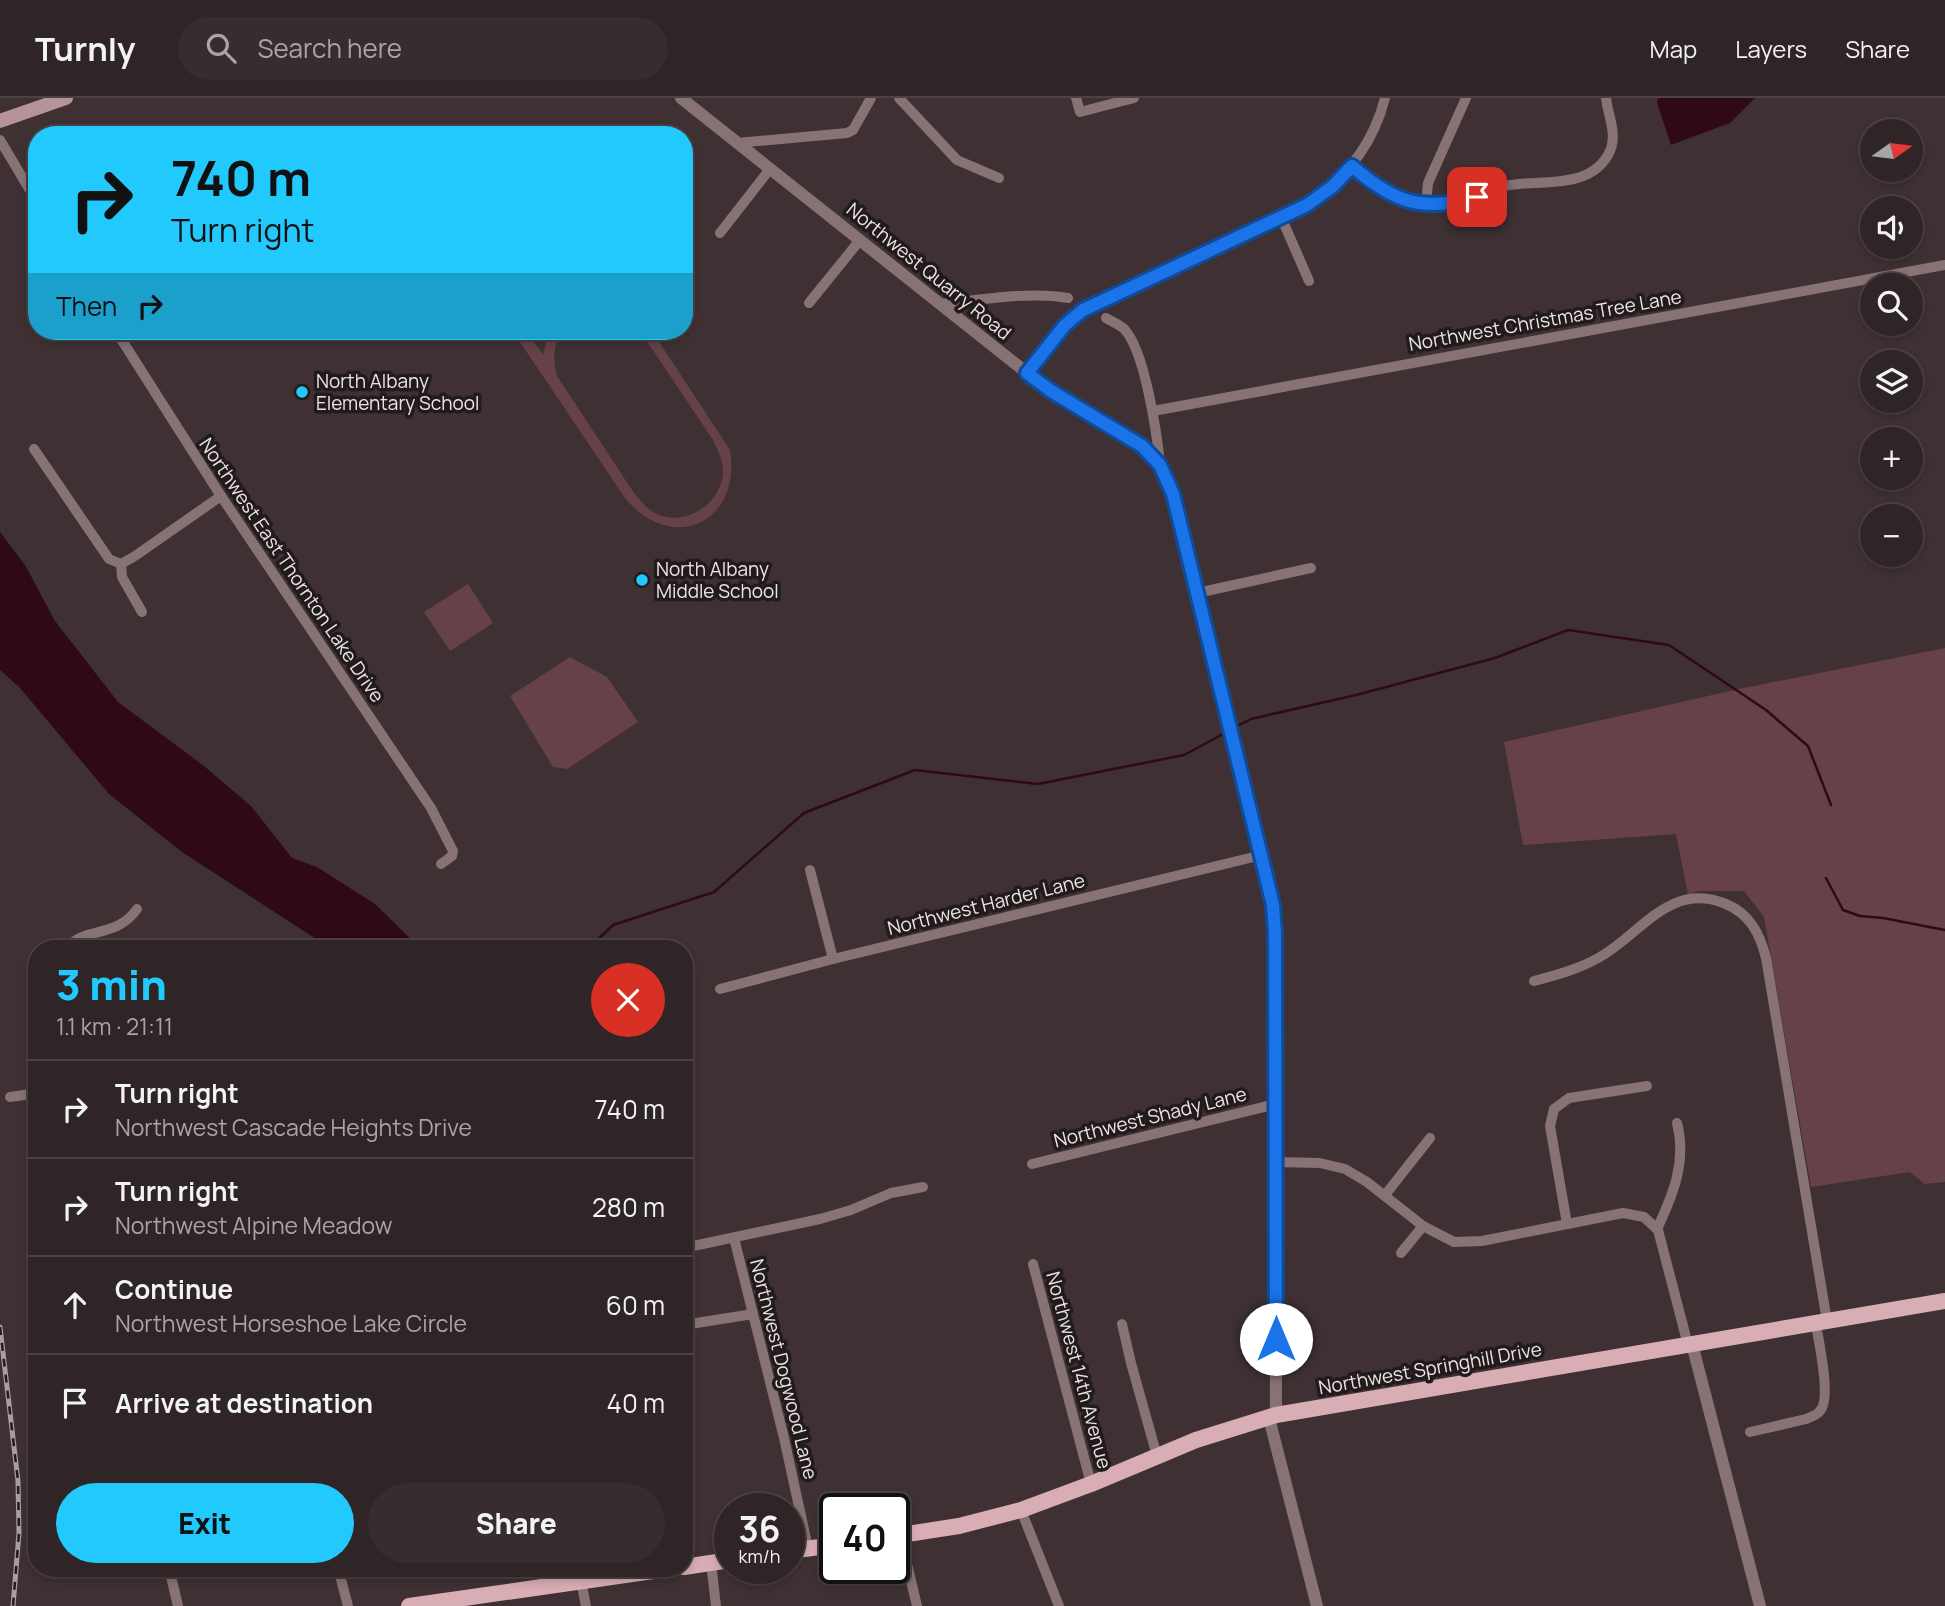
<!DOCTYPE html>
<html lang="en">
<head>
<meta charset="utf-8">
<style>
	:root { --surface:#2f2526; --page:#372d2e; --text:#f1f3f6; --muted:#a7a5a7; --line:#4a4243; --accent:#21c9fd }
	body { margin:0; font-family:Manrope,sans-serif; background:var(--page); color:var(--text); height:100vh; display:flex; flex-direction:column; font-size:26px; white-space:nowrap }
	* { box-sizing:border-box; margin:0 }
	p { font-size:23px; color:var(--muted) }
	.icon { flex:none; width:38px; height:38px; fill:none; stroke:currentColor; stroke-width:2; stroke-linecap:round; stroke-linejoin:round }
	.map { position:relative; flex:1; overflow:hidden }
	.drawer { position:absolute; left:28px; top:842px; width:665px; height:637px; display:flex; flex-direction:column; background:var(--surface); border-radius:28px; box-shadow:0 4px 10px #0003,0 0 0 2px var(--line) }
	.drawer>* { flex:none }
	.hud { position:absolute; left:28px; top:28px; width:665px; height:214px; border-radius:28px; box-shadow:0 4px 10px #0003,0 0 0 2px var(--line); background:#21c9fd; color:#111; overflow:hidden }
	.needle { width:46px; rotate:76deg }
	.tools { position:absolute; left:1860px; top:21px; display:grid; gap:14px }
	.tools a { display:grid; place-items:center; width:63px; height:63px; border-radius:50%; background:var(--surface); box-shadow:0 4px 10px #0003,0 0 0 2px var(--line); font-size:35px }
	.speed { position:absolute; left:714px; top:1395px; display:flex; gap:14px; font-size:35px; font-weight:700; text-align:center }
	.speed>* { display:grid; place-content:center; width:91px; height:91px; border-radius:50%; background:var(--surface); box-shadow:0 4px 10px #0003,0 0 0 2px var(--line); line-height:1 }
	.speed small { font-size:18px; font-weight:400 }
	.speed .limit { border:4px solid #111; border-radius:10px; background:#fff; color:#111 }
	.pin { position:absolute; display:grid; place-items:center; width:60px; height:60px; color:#fff; margin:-30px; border-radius:14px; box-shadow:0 4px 10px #0006 }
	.me { position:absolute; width:77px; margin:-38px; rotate:0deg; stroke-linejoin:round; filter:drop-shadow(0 0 5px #0008) }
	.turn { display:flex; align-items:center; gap:24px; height:147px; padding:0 28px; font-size:32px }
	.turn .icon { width:91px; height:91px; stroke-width:2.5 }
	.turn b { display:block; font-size:49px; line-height:60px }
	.then { display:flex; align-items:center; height:66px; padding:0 28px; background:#0003; gap:14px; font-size:26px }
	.round { display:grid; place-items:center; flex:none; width:74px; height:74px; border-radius:37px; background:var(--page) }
	.head { display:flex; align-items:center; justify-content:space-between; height:119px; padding:0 28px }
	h1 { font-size:42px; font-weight:800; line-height:52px; color:var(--accent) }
	.action { display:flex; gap:14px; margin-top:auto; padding:14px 28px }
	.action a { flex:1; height:80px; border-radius:42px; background:var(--accent); color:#111; font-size:28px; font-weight:800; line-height:80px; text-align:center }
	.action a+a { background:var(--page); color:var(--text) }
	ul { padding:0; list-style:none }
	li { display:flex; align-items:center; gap:21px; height:98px; padding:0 28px; border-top:2px solid var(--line) }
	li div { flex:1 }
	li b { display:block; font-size:26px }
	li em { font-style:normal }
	header { display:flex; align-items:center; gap:42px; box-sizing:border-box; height:98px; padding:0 35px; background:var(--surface); border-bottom:2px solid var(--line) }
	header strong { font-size:33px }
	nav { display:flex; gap:38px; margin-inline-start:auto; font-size:24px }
	.search { width:490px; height:63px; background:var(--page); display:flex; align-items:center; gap:18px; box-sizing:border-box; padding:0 24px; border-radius:38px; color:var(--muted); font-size:26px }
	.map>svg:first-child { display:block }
	.green { fill:#664148 }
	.water { fill:#2f0a14 }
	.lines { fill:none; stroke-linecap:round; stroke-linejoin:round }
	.stream { stroke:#2f0a14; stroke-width:2.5 }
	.minor { stroke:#877275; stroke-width:10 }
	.tertiary { stroke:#877275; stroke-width:12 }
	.secondary { stroke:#b59399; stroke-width:14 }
	.primary { stroke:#d9adb4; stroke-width:16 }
	.rail-casing { stroke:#a89d9f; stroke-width:5 }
	.rail { stroke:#211b1c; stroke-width:2.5; stroke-dasharray:8; stroke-linecap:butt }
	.route-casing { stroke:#114b97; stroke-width:18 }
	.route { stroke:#1a73e8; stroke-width:12 }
	.poi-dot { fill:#21c9fd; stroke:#211b1c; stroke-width:2.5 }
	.labels { text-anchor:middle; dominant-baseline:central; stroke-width:7; stroke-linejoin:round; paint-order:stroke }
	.street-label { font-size:19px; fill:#ece3e4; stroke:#211b1c }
	.poi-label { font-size:19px; fill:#ece3e4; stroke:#211b1c; text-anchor:start }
</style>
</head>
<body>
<header>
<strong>Turnly</strong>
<div class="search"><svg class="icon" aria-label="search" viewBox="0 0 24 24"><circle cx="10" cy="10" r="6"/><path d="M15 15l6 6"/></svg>Search here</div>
<nav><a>Map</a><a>Layers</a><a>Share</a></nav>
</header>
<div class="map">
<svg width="1945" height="1508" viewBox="0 0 1945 1508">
	<rect width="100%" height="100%" fill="#3f3133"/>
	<g class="green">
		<path d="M549 233H561C553 249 553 261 557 278L634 395C642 405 648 412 659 417 688 428 722 404 723 374 723 362 718 352 713 342L640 233H652L730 352C742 425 672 457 625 400L520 244 530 238 543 257Z"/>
		<polygon points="468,486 493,525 450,553 424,514"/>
		<polygon points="1945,550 1945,1084 1925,1086 1910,1074 1811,1089 1764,819 1744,793 1698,793 1688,797 1676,736 1523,747 1504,644 1739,591"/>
		<polygon points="570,559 607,579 638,624 567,671 553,669 510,598"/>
	</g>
	<g class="water">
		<polygon points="1658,0 1755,0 1730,25 1671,47 1657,5"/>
		<polygon points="0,434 25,467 55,523 118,604 204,668 251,708 292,760 317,769 375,806 420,850 330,850 182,754 109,696 20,590 0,572"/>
	</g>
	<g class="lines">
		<g class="stream">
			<polyline points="1239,627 1251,621 1356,597 1495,560 1568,532 1669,547 1766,612 1808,648 1831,707"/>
			<polyline points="1826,780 1843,812 1860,818 1883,820 1945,832"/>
			<polyline points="589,850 613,827 714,794 804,715 915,672 1038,686 1184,657 1223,636"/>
		</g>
		<g class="minor">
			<polyline points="899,0 957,62 999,80"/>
			<polyline points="1076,0 1080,14 1134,0"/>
			<polyline points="0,42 37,104"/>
			<polyline points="737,45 847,35 853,32 871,0"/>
			<path d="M1352 68C1370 84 1387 98 1411 104 1431 108 1455 105 1474 99 1486 96 1497 89 1510 87 1541 82 1589 91 1608 57 1619 38 1608 19 1606 0"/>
			<polyline points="1426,106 1428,85 1466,0"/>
			<polyline points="1281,119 1309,183"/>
			<polyline points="720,135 770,71"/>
			<polyline points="809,205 860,142"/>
			<path d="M941 206C978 202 1032 193 1068 200"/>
			<path d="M1106 220C1112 224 1121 227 1125 232 1145 254 1157 336 1160 367"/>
			<polyline points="116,233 221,398 431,710 453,753 452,758 441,766"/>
			<path d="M1027 275 1065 227 1083 212 1317 101C1351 73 1374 43 1385 0"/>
			<polyline points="1153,313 1945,167"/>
			<polyline points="34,351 109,461 121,466 135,458 221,398"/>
			<polyline points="121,466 122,479 142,514"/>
			<polyline points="1197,495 1311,470"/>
			<polyline points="810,772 833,861"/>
			<path d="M67 850C84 828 116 841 137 811"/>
			<path d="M1534 883C1557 877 1579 871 1600 859 1642 835 1670 783 1726 806 1750 816 1760 836 1766 860L1827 1223"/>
			<polyline points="720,891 833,861 1262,757"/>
			<polyline points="10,999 37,995"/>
			<polyline points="1276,1064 1320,1065 1345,1071 1367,1084 1423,1128 1454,1144 1482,1143 1623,1115 1644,1119 1658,1132 1688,1247"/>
			<polyline points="1032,1066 1276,1006"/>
			<polyline points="1385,1097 1430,1040"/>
			<polyline points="1567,1126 1550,1028 1554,1011 1569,1000 1647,988"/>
			<path d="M1657 1131C1673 1097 1687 1063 1677 1025"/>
			<polyline points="734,1140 784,1340 808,1450"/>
			<polyline points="684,1150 820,1121 851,1112 891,1095 923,1089"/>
			<polyline points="1401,1155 1423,1128"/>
			<polyline points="1033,1166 1091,1386"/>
			<polyline points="1122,1226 1131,1265 1157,1358"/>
			<polyline points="684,1227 753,1216"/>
			<path d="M1750 1334 1806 1321C1811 1319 1817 1317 1820 1313 1832 1300 1818 1243 1816 1225"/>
			<polyline points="1021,1412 1059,1508"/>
			<polyline points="900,1437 917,1508"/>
			<polyline points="711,1465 716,1508"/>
			<polyline points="169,1470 178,1508"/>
			<polyline points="338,1470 348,1508"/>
			<polyline points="581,1483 586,1508"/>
		</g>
		<g class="tertiary">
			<polyline points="681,0 1027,275 1067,303 1142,348 1160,367 1173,396 1273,807 1275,835 1276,1317"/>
			<polyline points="1692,1246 1760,1508"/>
			<polyline points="1269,1320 1317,1508"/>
		</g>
		<polyline class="secondary" points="0,23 66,0"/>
		<g class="primary">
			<polyline points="894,1438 959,1428 1021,1412 1091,1386 1196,1342 1276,1317 1945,1203"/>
			<polyline points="789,1453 835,1447"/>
			<polyline points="684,1469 730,1462"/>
			<polyline points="409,1508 674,1470"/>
		</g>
		<defs>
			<polyline id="rail" points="0,1229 18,1383 19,1435 13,1508"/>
		</defs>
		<use href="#rail" class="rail-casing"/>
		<use href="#rail" class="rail"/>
	</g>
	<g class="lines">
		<defs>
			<path id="route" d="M1276 1241 1275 835 1273 807 1173 396 1160 367 1142 348 1051 293 1027 275 1065 227 1083 212 1307 107 1333 88 1352 68C1393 104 1422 115 1477 99"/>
		</defs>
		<use href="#route" class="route-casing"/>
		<use href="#route" class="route"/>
	</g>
	<g class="poi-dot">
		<circle cx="302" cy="294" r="7"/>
		<circle cx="642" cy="482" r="7"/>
	</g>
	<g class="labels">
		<g class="street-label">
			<text transform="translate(929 173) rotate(39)">Northwest Quarry Road</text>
			<text transform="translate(1545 222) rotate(-10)">Northwest Christmas Tree Lane</text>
			<text transform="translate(292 472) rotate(56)">Northwest East Thornton Lake Drive</text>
			<text transform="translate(986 806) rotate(-14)">Northwest Harder Lane</text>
			<text transform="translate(1150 1019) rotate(-14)">Northwest Shady Lane</text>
			<text transform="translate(1430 1270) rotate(-10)">Northwest Springhill Drive</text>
			<text transform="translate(784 1271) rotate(76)">Northwest Dogwood Lane</text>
			<text transform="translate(1079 1272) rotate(75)">Northwest 14th Avenue</text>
		</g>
		<g class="poi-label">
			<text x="316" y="283">North Albany<tspan x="316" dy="22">Elementary School</tspan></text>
			<text x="656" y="471">North Albany<tspan x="656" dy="22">Middle School</tspan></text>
		</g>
	</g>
</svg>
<div class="tools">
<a><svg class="needle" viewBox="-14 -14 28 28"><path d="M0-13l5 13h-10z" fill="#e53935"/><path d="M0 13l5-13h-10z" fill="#a7a5a7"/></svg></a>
<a><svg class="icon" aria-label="sound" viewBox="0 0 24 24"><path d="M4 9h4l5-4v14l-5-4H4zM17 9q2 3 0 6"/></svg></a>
<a><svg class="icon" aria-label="search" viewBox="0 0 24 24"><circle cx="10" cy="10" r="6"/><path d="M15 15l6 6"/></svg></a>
<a><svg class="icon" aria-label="layers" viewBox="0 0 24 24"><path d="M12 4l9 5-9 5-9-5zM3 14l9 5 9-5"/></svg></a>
<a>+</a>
<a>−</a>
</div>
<div class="speed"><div>36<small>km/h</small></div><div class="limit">40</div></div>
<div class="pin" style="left:1477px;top:99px;background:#d93025"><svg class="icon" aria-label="arrive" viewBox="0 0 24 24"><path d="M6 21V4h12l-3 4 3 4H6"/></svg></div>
<svg class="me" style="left:1276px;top:1241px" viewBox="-20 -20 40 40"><circle r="19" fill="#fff"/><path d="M0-13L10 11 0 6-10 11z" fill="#1a73e8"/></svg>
<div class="hud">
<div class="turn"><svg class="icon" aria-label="right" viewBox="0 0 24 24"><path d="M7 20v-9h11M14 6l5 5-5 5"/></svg><div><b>740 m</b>Turn right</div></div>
<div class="then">Then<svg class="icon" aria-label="right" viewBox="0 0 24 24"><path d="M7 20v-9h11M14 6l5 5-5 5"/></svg></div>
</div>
<section class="drawer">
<div class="head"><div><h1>3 min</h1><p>1.1 km · 21:11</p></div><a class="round" style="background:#d93025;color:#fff"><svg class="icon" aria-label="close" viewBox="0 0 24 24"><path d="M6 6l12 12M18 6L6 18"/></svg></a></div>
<ul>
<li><svg class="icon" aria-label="right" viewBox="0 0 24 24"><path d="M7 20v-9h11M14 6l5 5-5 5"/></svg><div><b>Turn right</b><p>Northwest Cascade Heights Drive</p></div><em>740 m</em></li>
<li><svg class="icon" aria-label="right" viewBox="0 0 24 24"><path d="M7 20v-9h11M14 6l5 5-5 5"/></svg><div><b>Turn right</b><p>Northwest Alpine Meadow</p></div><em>280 m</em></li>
<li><svg class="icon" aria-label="ahead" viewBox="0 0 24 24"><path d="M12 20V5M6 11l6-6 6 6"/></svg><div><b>Continue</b><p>Northwest Horseshoe Lake Circle</p></div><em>60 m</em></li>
<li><svg class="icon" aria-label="arrive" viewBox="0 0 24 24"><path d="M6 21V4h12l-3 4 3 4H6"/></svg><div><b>Arrive at destination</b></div><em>40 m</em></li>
</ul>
<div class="action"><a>Exit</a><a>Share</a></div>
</section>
</div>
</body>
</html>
